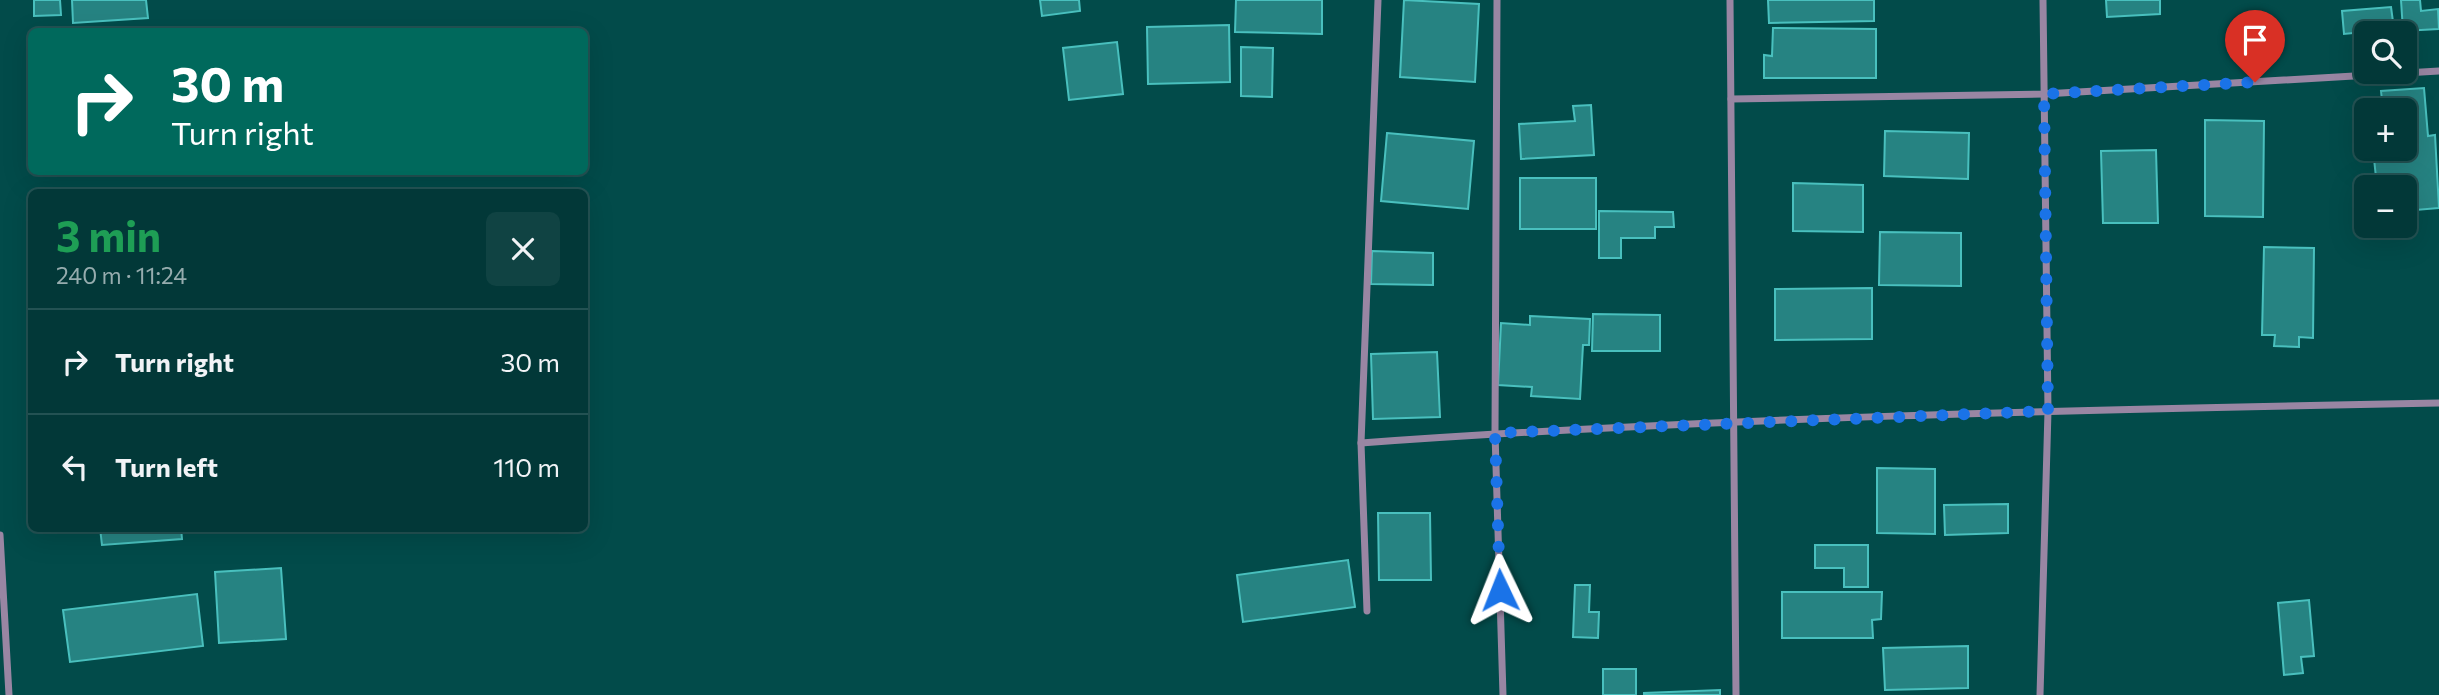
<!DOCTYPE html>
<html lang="en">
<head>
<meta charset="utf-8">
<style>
	:root { --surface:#023838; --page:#104343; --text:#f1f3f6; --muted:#96acae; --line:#235253 }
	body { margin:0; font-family:Commissioner,sans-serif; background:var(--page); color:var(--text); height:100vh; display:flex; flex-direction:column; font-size:26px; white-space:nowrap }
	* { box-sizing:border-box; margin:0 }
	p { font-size:23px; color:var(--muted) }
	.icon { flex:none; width:38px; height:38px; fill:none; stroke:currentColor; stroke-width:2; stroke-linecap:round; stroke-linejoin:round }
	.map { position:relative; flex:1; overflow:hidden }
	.details { position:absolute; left:28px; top:189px; width:560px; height:343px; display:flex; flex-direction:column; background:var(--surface); border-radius:10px; box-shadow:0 7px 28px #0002,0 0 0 2px var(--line) }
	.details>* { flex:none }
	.hud { position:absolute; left:28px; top:28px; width:560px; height:147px; border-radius:10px; box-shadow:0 7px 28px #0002,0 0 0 2px var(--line); background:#00695c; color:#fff; overflow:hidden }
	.buttons { position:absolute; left:2354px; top:21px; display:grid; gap:14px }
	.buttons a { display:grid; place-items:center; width:63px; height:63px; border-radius:10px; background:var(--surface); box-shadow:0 7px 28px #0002,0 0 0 2px var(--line); font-size:35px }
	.pin { position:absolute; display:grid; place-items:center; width:60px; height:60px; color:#fff; margin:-72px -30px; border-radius:50% 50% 50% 0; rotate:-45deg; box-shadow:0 0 7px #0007 }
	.pin .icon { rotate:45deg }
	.me { position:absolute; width:77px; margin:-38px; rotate:358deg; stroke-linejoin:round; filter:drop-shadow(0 0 5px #0008) }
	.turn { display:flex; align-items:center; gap:24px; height:147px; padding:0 28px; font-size:32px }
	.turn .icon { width:91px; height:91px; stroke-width:2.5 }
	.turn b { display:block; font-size:49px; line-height:60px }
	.round { display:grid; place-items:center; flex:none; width:74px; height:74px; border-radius:10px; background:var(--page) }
	.headline { display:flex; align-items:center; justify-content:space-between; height:119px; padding:0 28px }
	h1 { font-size:42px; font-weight:700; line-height:52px; color:#1e9e55 }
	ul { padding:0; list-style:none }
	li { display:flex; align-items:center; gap:21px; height:105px; padding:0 28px; border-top:2px solid var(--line) }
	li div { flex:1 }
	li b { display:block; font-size:26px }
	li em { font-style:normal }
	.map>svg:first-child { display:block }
	.building { fill:#268382; stroke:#49c0be; stroke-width:2 }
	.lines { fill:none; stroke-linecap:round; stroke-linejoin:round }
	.minor { stroke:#9986a3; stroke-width:7 }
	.route { stroke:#1a73e8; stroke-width:12; stroke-dasharray:0 21.6 }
</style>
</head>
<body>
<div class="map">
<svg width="2439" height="695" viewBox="0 0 2439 695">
	<rect width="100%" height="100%" fill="#024b4a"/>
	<g class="building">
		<polygon points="34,0 60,0 61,15 34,16"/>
		<polygon points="72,0 146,0 148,18 73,23"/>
		<polygon points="1040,0 1079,0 1080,11 1042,16"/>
		<polygon points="1236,0 1322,0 1322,34 1235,32"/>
		<polygon points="1404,0 1479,4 1475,82 1400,77"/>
		<polygon points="1768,0 1874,0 1874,21 1769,23"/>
		<polygon points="2106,0 2160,0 2160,14 2107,17"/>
		<polygon points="2401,0 2420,0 2421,11 2438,9 2439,29 2403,31"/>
		<polygon points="2391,7 2394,29 2344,34 2342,11"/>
		<polygon points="1229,25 1230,82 1148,84 1147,27"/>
		<polygon points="1773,28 1876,29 1876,78 1764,78 1764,55 1772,56"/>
		<polygon points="1117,42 1123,94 1069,100 1063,48"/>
		<polygon points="1241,47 1273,48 1272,97 1241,96"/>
		<polygon points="2424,88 2428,136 2435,135 2439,208 2404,211 2404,187 2377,187 2373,149 2404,149 2404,110 2383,110 2381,91"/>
		<polygon points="1591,105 1594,155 1521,159 1519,124 1575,121 1573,106"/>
		<polygon points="2205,120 2264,121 2263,217 2205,216"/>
		<polygon points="1885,131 1969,133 1968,179 1884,176"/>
		<polygon points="1387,133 1474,141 1468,209 1381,201"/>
		<polygon points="2156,150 2158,223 2103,223 2101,151"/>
		<rect x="1520" y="178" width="76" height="51"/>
		<polygon points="1793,183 1863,185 1863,232 1793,231"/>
		<polygon points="1599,211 1673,212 1674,227 1655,227 1655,238 1621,238 1621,258 1599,258"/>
		<polygon points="1880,232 1961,233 1961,286 1879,285"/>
		<polygon points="2264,247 2314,248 2313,338 2299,337 2299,347 2274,346 2275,335 2262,335"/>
		<polygon points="1372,251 1433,253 1433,285 1371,284"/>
		<polygon points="1872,288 1872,339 1775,340 1775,289"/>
		<polygon points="1593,314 1660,315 1660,351 1592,351"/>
		<polygon points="1530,316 1590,319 1589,345 1583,345 1580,399 1531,396 1532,387 1498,385 1501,323 1530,325"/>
		<polygon points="1437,352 1440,417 1373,419 1371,354"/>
		<polygon points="1877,468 1935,469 1935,534 1877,533"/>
		<polygon points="2008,504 2008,533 1945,535 1944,505"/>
		<polygon points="1378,513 1430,513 1431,580 1379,580"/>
		<polygon points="100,528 181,528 182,539 102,545"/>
		<polygon points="1815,545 1868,545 1868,587 1844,587 1844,568 1815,568"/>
		<polygon points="1348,560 1355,607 1243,622 1237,575"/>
		<polygon points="281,568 286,639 219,643 215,572"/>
		<polygon points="1575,585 1590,585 1589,612 1599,612 1598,638 1573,637"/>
		<polygon points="1782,592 1882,592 1881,619 1872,620 1873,638 1782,638"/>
		<polygon points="197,594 203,646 70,662 63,610"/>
		<polygon points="2309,600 2314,656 2301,657 2303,673 2284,675 2278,603"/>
		<polygon points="1968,646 1968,688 1885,690 1883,648"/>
		<rect x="1603" y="669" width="33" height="26"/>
		<polygon points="1720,690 1720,695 1644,695 1644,693"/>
	</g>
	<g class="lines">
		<g class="minor">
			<polyline points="1497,0 1495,433 1503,695"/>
			<polyline points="1730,0 1736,695"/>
			<polyline points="1731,99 2044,94 2439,71"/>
			<path d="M1361 443C1719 417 2079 410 2439 403"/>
			<polyline points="0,535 9,695"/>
			<polyline points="1367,611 1361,443 1378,0"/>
			<polyline points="2040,695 2048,411 2043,0"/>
		</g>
	</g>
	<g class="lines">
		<polyline class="route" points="1500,590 1495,433 2048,411 2044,94 2255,82"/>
	</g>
</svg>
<div class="buttons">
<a><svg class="icon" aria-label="search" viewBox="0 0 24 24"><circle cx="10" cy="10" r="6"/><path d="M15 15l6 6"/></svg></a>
<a>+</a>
<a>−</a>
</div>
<div class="pin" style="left:2255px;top:82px;background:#d93025"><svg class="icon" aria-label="arrive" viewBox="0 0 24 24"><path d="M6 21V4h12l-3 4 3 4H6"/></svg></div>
<svg class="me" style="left:1500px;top:590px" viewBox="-20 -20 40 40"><path d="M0-17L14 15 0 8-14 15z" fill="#1a73e8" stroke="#fff" stroke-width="4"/></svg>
<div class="hud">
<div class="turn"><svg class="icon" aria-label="right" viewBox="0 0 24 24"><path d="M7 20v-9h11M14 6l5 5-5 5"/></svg><div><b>30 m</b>Turn right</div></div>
</div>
<section class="details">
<div class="headline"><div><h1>3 min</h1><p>240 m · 11:24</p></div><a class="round"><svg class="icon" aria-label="close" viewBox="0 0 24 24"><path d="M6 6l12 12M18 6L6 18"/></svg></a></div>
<ul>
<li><svg class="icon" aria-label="right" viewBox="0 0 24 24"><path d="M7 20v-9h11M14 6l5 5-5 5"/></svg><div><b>Turn right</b></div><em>30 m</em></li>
<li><svg class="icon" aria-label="left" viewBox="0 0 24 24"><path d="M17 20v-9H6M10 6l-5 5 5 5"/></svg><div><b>Turn left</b></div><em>110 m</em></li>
</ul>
</section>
</div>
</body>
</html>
